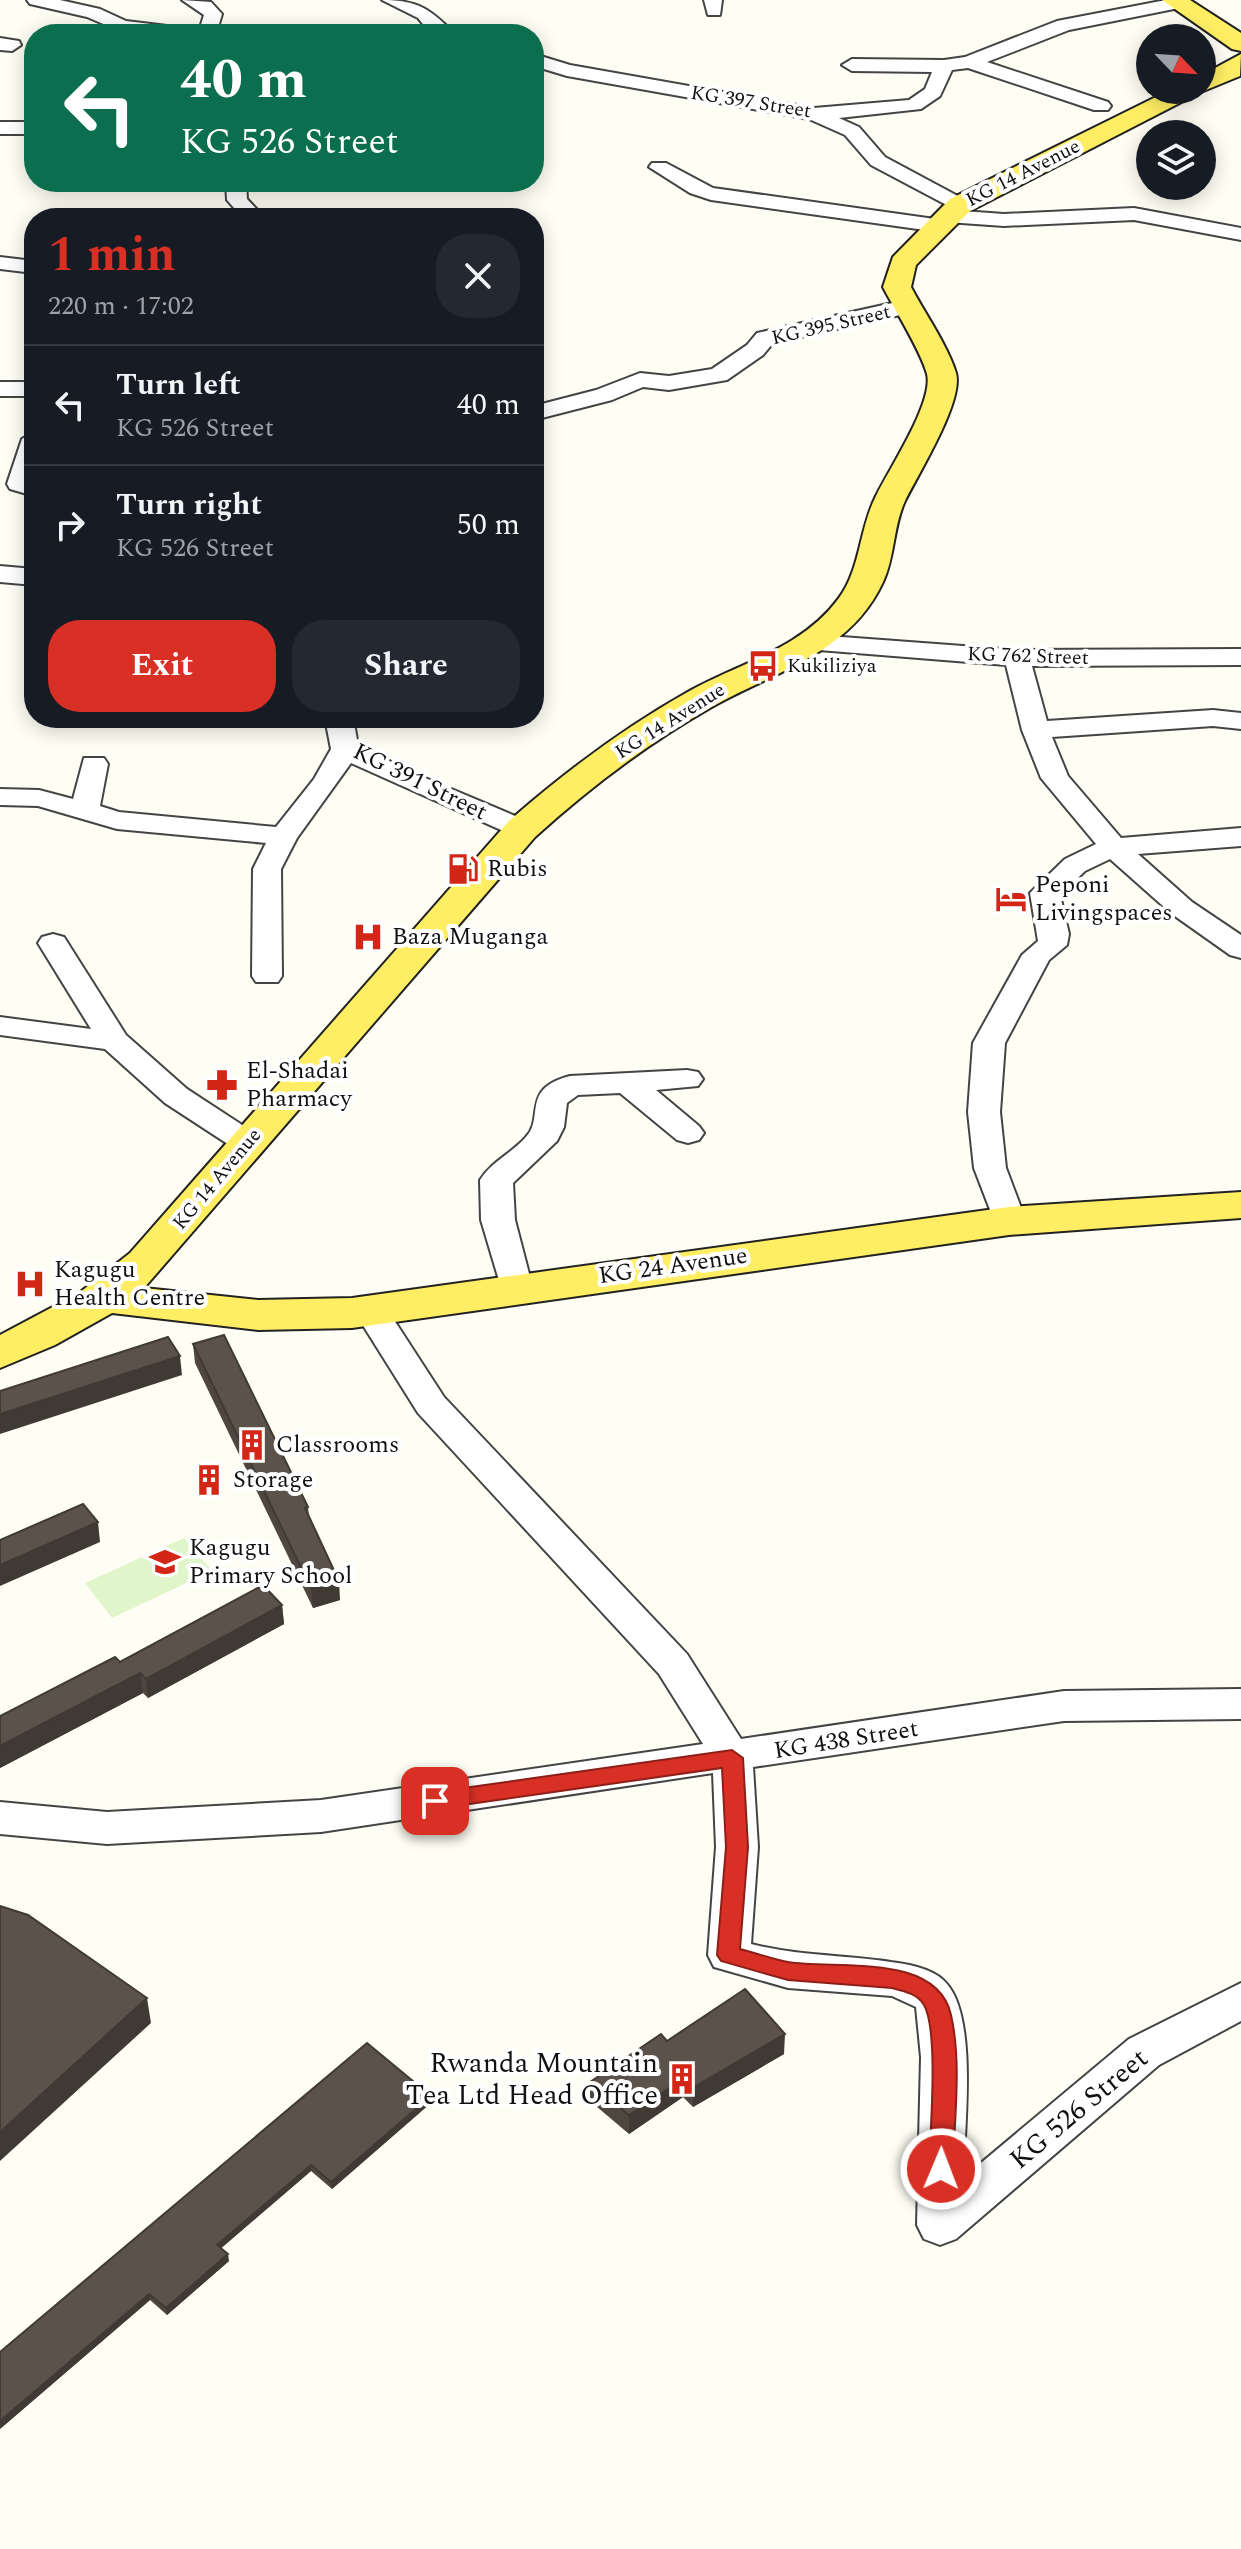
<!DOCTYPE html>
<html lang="en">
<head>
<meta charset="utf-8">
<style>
	:root { --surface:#171b24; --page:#242831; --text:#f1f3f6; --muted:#9ea1a6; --line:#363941; --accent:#d93025 }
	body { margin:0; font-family:Spectral,serif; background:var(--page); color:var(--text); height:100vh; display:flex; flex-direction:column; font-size:30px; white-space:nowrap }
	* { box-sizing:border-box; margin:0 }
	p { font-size:26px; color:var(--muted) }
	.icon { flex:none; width:44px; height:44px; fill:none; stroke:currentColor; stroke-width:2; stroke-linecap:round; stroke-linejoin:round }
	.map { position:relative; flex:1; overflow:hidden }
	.side { position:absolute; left:24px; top:208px; width:520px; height:520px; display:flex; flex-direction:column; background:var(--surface); border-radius:32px; box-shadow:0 4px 20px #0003 }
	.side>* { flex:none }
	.banner { position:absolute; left:24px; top:24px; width:520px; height:168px; border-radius:32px; box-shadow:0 4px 20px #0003; background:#0b6e4f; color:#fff; overflow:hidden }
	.needle { width:52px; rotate:115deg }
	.controls { position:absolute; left:1136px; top:24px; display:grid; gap:16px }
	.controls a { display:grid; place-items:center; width:80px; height:80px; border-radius:50%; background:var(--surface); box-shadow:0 4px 20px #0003; font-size:40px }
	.pin { position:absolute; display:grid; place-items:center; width:68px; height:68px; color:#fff; margin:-34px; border-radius:16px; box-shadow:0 4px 12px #0006 }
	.me { position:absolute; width:88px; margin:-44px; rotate:1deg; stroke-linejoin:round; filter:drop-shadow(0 0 6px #0008) }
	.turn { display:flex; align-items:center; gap:28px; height:168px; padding:0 24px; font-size:36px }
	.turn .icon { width:104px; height:104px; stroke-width:2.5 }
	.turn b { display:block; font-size:56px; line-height:68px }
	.round { display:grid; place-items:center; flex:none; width:84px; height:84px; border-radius:32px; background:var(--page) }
	.head { display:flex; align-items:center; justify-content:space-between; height:136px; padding:0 24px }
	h1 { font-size:48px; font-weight:700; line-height:60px; color:var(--accent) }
	.primary-button { display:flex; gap:16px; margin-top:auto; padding:16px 24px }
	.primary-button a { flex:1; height:92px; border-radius:32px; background:var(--accent); color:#fff; font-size:32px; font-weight:700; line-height:92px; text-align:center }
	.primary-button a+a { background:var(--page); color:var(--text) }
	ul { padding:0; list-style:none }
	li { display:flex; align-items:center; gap:24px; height:120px; padding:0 24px; border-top:2px solid var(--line) }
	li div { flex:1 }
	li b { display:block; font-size:30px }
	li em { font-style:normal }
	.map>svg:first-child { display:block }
	.pitch { fill:#e1f5cb }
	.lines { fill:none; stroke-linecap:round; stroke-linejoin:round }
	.minor-casing { stroke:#444; stroke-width:4 }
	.major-casing { stroke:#222; stroke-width:4 }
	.minor { fill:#fff; fill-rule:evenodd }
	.major { fill:#ffee64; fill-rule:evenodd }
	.wall { fill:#4e4740 }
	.shaded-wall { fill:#403a34 }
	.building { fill:#5b534b; stroke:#403a34; stroke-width:2 }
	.route { fill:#d93025; stroke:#8d1f18; stroke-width:2 }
	.labels { text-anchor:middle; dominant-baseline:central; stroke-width:8; stroke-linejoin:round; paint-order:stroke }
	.far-street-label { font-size:20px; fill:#111; stroke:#fff }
	.far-poi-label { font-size:20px; fill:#111; stroke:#fff; text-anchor:start }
	.street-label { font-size:24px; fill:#111; stroke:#fff }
	.poi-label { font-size:24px; fill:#111; stroke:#fff; text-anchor:start }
	.near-poi-label { font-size:28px; fill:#111; stroke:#fff; text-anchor:end }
	.near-street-label { font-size:28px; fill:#111; stroke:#fff }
</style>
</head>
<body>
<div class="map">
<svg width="1241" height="2549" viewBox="0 0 1241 2549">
	<rect width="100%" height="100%" fill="#fffef4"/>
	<polygon class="pitch" points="184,1538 212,1571 112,1618 85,1583"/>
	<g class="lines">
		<defs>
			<g id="minor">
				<polygon points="27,0 60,0 100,9 126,21 184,28 193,34 122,32 87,17 30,4"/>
				<polygon points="182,0 211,2 222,14 216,34 198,34 204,15"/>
				<path d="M382 0C419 0 431 10 455 34H431L418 18Z"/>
				<polygon points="704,0 722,0 720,15 708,15"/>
				<polygon points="1166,0 1188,3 1179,8 1069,30 987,62 1108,102 1111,106 1108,110 1094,110 968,68 952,70 940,96 921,109 839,118 859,127 885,157 967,201 970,205 962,211 1004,214 1134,208 1241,228 1241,240 1134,220 1004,226 947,222 950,226 946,230 939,232 711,200 690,193 649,167 652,163 666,163 713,188 942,220 939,216 942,212 956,210 871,165 845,135 809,119 567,76 534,66 534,54 570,65 814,108 909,100 925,89 932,72 852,71 842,65 852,59 944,60 965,57 1057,21"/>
				<polygon points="0,38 19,41 21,45 12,51 0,50"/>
				<rect x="0" y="122" width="34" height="12"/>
				<polygon points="226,182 246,182 247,199 265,218 243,218 227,200"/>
				<polygon points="0,257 34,261 34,273 0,269"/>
				<polygon points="906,300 914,302 917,307 914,312 773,343 763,355 727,380 669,390 643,387 612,400 534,420 534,406 596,390 640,373 669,376 712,369 747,345 757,333"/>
				<rect x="0" y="382" width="34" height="14"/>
				<polygon points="34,432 34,496 10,489 7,484 22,439"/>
				<polygon points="0,566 34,569 34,585 0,582"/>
				<polygon points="815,635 1017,650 1241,649 1241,665 1032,666 1047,721 1213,710 1241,713 1241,729 1213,726 1052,737 1068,776 1121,838 1241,828 1241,846 1138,854 1192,902 1241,935 1241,958 1230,955 1172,914 1110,859 1085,871 1060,895 1069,934 1067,945 1049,960 1005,1043 1000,1112 1006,1168 1026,1221 1021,1228 1009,1232 997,1228 974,1168 968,1112 973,1043 1022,955 1038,941 1030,893 1065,859 1096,844 1041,778 1022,730 1006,665 806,649 802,643 806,637"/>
				<polygon points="325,718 353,718 358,745 411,772 532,823 536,829 532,835 512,835 351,763 297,838 281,869 282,976 278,982 256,982 252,976 253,869 266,843 117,829 38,806 0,805 0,789 39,790 73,799 84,758 104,758 108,764 100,806 119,812 276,827 314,779 331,749"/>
				<polygon points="53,934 64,937 126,1035 187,1089 259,1136 264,1143 259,1150 248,1153 237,1150 165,1103 105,1049 0,1035 0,1017 91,1029 38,943 42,937"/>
				<path d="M687 1070 698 1072 703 1079 698 1086 656 1090 699 1126 704 1133 699 1140 688 1143 677 1140 620 1093 578 1095 567 1103 564 1127 557 1141 513 1183 515 1220 533 1289 528 1297 516 1300 504 1297 481 1220 480 1180C491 1162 512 1153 526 1137 545 1117 520 1089 570 1076Z"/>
				<path d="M371 1300 383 1303 444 1397 687 1654 741 1739 1064 1691 1241 1689V1719L1064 1721 753 1767 758 1847 751 1944C798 1956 844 1955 891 1962 909 1964 935 1969 947 1984 978 2020 964 2131 963 2178L1129 2039 1241 1983V2021L1159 2065 956 2239 940 2245 924 2239 917 2225 921 2057 916 2007 892 1996 788 1988 714 1967 708 1955 716 1847 713 1773 321 1832 107 1844 0 1834V1802L107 1812 321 1800 703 1744 659 1674 418 1413 354 1311 359 1303Z"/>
			</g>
			<g id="major">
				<polygon points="1162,0 1190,0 1241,33 1241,51 1232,49"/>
				<path d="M1241 54 1240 76 1201 92 970 211 916 265 911 287C925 314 947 344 956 373 964 401 918 474 905 501 893 526 895 557 883 582 850 654 773 672 710 708 647 744 589 788 535 837L144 1288 258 1300 352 1298 1009 1207 1241 1192V1218L1009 1235 352 1328 258 1330 112 1313 55 1345 0 1368V1335L79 1293 130 1253 509 821C564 773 622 729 686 693 739 663 802 649 839 598 861 568 859 529 876 496 889 469 934 402 927 374 921 351 895 310 883 287L893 257 950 199 1170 90H1202V75Z"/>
			</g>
		</defs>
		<use href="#minor" class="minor-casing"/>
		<use href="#major" class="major-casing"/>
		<use href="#minor" class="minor"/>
		<use href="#major" class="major"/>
	</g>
	<g class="wall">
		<polygon points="193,1344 308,1507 309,1516 340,1600 313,1608 195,1363"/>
		<polygon points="282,1605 284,1624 148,1698 143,1693 0,1768 0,1716 120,1662"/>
		<polygon points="667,2041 784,2054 693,2107 683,2097 629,2134 590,2101 590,2082"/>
		<polygon points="367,2043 431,2096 432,2102 332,2189 311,2171 221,2248 229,2261 167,2315 150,2300 0,2429"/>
	</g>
	<g class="shaded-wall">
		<polygon points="180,1356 182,1375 0,1434 0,1414"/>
		<polygon points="98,1522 100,1542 0,1586 0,1565"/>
		<polygon points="339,1581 340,1600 313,1608 311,1588"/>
		<polygon points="282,1605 284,1624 148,1698 146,1679"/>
		<polygon points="140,1673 143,1693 0,1768 0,1746"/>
		<polygon points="147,1998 151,2023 0,2161 0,2132"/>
		<polygon points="785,2034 784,2054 693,2107 694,2087"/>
		<polygon points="684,2078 683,2097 629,2134 629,2115"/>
		<polygon points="431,2096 432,2102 332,2189 331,2182"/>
		<polygon points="311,2165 311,2171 218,2251 217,2245"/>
		<polygon points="228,2254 229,2261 167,2315 166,2308"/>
		<polygon points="149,2294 150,2300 0,2429 0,2421"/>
	</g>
	<g class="building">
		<polygon points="224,1335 308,1507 305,1508 339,1581 311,1588 193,1344"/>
		<polygon points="168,1337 180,1356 0,1414 0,1391"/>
		<polygon points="83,1504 98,1522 0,1565 0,1540"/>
		<polygon points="263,1585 282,1605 146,1679 140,1673 0,1746 0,1716 115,1657 120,1662"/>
		<polygon points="0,1906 28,1915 147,1998 0,2132"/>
		<polygon points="745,1989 785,2034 694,2087 684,2078 629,2115 590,2082 661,2034 667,2041"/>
		<polygon points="367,2043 431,2096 331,2182 311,2165 217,2245 228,2254 166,2308 149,2294 0,2421 0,2352"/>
	</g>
	<path class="route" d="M732 1750 743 1758 748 1847 740 1949C756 1953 772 1959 788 1962 837 1970 937 1952 951 2015 962 2063 954 2120 953 2169L949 2176 941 2179 932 2176 929 2169C930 2135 939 2031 924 2005 918 1994 904 1991 892 1988L788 1980 721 1961 717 1955 726 1847 722 1768 435 1809 424 1801 435 1792Z"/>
	<defs>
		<symbol id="bus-bare" viewBox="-9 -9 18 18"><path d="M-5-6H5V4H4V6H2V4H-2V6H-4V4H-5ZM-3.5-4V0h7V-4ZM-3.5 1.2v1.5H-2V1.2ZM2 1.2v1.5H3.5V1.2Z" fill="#d32616" stroke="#fff" stroke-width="2.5" paint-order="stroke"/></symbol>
		<symbol id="fuel-bare" viewBox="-9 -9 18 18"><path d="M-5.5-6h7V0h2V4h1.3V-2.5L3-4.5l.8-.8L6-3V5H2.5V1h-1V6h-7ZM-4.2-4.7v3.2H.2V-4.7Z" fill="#d32616" stroke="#fff" stroke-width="2.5" paint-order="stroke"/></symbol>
		<symbol id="hotel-bare" viewBox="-9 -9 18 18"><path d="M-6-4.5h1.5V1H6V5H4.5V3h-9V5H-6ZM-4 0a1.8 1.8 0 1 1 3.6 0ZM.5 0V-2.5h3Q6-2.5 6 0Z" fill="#d32616" stroke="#fff" stroke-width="2.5" paint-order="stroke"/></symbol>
		<symbol id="hospital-bare" viewBox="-9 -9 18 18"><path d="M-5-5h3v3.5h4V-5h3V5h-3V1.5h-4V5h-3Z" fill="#d32616" stroke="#fff" stroke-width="2.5" paint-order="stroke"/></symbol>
		<symbol id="pharmacy-bare" viewBox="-9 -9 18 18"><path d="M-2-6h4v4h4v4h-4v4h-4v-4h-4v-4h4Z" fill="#d32616" stroke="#fff" stroke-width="2.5" paint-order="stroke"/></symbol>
		<symbol id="building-bare" viewBox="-9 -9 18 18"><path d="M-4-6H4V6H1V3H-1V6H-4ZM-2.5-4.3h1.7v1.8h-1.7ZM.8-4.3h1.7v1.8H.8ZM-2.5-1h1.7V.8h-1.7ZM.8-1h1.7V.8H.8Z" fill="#d32616" stroke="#fff" stroke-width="2.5" paint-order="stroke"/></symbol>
		<symbol id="school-bare" viewBox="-9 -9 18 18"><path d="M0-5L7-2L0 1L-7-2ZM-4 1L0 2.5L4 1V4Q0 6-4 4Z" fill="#d32616" stroke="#fff" stroke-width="2.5" paint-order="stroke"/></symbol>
	</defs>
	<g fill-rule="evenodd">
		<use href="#bus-bare" x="741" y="644" width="44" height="44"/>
		<use href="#fuel-bare" x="441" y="847" width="44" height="44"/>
		<use href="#hotel-bare" x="989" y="877" width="44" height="44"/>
		<use href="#hospital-bare" x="346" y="915" width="44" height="44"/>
		<use href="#pharmacy-bare" x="200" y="1063" width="44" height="44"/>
		<use href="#hospital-bare" x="8" y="1262" width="44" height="44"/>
		<use href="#building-bare" x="230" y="1423" width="44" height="44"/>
		<use href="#building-bare" x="187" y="1458" width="44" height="44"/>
		<use href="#school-bare" x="143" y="1540" width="44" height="44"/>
		<use href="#building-bare" x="660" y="2057" width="44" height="44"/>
	</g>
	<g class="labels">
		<g class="far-street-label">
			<text transform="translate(751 102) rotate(9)">KG 397 Street</text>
			<text transform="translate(1023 173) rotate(-27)">KG 14 Avenue</text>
			<text transform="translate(831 325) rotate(-13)">KG 395 Street</text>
			<text transform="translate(1028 656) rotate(2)">KG 762 Street</text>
			<text transform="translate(670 721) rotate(-32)">KG 14 Avenue</text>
			<text transform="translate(217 1179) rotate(-50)">KG 14 Avenue</text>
		</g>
		<g class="far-poi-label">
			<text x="787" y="666">Kukiliziya</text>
		</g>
		<g class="street-label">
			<text transform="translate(420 782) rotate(26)">KG 391 Street</text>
			<text transform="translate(673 1266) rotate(-8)">KG 24 Avenue</text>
			<text transform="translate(846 1740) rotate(-9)">KG 438 Street</text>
		</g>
		<g class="poi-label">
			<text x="487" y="869">Rubis</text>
			<text x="1035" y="885">Peponi<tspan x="1035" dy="28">Livingspaces</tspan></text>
			<text x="392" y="937">Baza Muganga</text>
			<text x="246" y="1071">El-Shadai<tspan x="246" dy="28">Pharmacy</tspan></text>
			<text x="54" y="1270">Kagugu<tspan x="54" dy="28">Health Centre</tspan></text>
			<text x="276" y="1445">Classrooms</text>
			<text x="233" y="1480">Storage</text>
			<text x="189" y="1548">Kagugu<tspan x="189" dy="28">Primary School</tspan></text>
		</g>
		<g class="near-poi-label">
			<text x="658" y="2063">Rwanda Mountain<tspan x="658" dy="32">Tea Ltd Head Office</tspan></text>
		</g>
		<g class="near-street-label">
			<text transform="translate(1079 2109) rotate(-40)">KG 526 Street</text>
		</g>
	</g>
</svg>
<div class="controls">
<a><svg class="needle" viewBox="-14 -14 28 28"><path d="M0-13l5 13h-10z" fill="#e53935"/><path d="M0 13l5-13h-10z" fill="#9ea1a6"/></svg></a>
<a><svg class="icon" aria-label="layers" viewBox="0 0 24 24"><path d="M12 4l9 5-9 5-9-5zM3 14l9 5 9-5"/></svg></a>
</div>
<div class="pin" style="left:435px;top:1801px;background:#d93025"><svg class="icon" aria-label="arrive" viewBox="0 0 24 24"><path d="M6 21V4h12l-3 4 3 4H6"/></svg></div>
<svg class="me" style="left:941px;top:2169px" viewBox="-20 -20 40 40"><circle r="17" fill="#d93025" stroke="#fff" stroke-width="3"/><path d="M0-11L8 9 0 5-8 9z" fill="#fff"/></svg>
<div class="banner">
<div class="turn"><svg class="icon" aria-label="left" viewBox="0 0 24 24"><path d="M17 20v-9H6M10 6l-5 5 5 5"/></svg><div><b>40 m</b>KG 526 Street</div></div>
</div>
<section class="side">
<div class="head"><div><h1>1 min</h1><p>220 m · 17:02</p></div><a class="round"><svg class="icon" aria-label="close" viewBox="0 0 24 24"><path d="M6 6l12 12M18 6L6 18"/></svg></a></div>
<ul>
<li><svg class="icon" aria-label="left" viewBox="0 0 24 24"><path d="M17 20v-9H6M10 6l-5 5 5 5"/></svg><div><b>Turn left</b><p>KG 526 Street</p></div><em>40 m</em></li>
<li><svg class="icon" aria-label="right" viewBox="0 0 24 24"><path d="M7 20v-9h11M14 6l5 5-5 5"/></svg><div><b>Turn right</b><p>KG 526 Street</p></div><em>50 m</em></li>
</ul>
<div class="primary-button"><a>Exit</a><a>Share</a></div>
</section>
</div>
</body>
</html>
